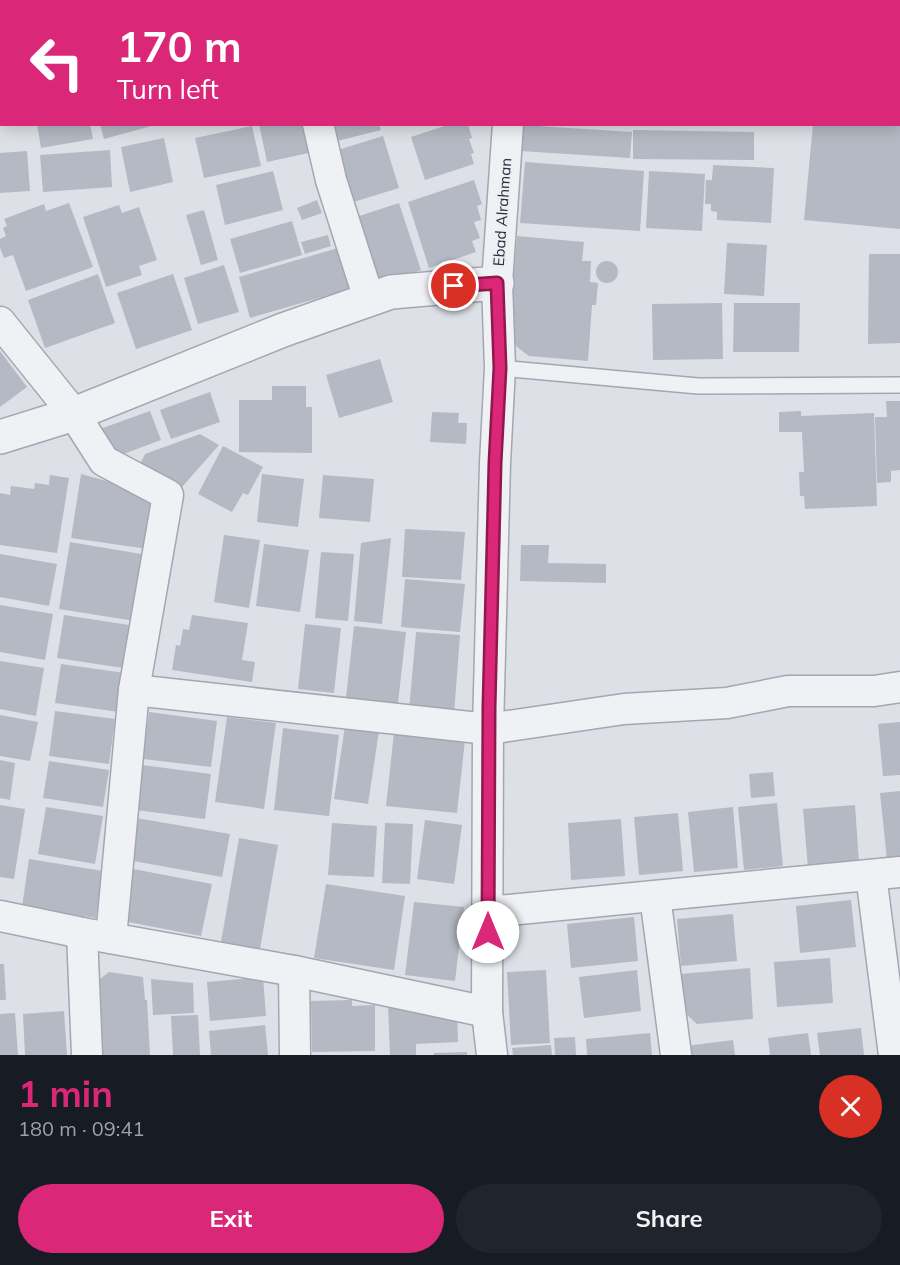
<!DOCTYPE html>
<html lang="en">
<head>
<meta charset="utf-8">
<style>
	:root { --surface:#171b24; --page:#20242c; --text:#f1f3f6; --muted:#9ea1a6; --accent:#db2777 }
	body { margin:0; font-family:Mulish,sans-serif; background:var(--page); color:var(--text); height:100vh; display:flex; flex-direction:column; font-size:22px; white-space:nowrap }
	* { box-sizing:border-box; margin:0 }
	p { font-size:20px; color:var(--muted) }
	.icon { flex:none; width:33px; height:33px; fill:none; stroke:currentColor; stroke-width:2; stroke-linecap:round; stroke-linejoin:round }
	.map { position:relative; height:1055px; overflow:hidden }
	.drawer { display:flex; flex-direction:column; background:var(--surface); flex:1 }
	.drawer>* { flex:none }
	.banner { position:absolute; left:0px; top:0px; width:900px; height:126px; box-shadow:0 3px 15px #0003; background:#db2777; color:#fff; overflow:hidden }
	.pin { position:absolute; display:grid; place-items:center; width:51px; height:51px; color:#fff; margin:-26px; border:3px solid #fff; border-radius:50%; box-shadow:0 2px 6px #0007 }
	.me { position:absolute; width:66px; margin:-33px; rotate:0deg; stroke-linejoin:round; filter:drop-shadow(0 0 4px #0008) }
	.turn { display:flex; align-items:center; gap:21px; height:126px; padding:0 18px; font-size:27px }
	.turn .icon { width:78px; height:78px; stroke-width:2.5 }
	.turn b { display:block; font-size:42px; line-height:51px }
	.round { display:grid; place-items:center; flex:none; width:63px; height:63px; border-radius:32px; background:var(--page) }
	.overview { display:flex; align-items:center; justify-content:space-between; height:102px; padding:0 18px }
	h1 { font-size:36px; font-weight:700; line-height:45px; color:var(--accent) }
	.primary-button { display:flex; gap:12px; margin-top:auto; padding:12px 18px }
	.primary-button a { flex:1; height:69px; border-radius:36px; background:var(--accent); color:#fff; font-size:24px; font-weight:700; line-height:69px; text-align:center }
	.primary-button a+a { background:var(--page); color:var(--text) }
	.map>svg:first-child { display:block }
	.building { fill:#b4b9c3 }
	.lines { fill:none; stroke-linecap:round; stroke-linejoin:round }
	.service-casing { stroke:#a3a7b0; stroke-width:18 }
	.minor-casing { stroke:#a3a7b0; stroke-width:33 }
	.tertiary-casing { stroke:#a3a7b0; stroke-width:36 }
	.service { stroke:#eff1f5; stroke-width:15 }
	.minor { stroke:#eff1f5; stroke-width:30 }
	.tertiary { stroke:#eff1f5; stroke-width:33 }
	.route-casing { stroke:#8e194d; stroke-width:15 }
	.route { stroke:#db2777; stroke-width:10 }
	.labels { text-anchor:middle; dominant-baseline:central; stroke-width:5; stroke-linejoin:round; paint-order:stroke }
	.street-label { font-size:15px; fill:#272e3c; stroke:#eceff4 }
</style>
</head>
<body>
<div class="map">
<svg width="900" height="1055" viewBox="0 0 900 1055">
	<rect width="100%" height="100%" fill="#dde0e6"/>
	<g class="building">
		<polygon points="37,124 90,124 93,139 41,148"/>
		<polygon points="100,124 155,124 155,125 104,139"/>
		<polygon points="259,124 307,124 313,152 267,162"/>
		<polygon points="325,124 379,124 381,130 329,143"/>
		<polygon points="450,124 468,124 472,138 469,139 474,153 471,154 474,164 425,180 411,137"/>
		<polygon points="813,124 900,124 900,229 804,220"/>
		<polygon points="522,125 632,132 630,158 520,151"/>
		<polygon points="252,126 261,166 204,178 195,138"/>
		<polygon points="633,130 754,132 754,160 633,159"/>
		<polygon points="383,136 399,188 347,204 331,152"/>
		<polygon points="164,138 173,182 130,192 121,147"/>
		<polygon points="110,150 112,187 43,192 40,155"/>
		<polygon points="27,151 30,191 0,193 0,153"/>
		<polygon points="525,162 644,171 640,231 520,223"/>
		<polygon points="713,165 774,168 771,223 717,220 717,212 711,211 711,204 705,204 706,180 712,180"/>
		<polygon points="273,171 283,210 225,225 216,185"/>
		<polygon points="649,171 705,174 702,231 646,228"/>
		<polygon points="474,180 482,204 477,206 481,220 474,222 480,238 472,241 476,252 429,268 408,202"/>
		<polygon points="317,200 322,213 302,220 297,208"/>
		<polygon points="69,203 93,267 26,291 13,255 4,258 0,248 0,239 6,236 3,228 7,226 4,219 44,204 46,211"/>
		<polygon points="399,203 421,270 368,287 347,220"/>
		<polygon points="119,205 122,213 139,207 157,260 139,266 142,275 106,287 83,217"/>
		<polygon points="204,210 218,260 201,265 186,215"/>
		<polygon points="292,221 302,255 240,273 230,239"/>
		<polygon points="328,235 331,246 305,254 301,242"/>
		<polygon points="517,236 584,242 582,261 591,261 590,282 598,283 596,305 592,305 588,361 529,356 517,347 512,339 510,322"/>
		<polygon points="727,243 767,245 764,296 724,294"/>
		<polygon points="338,248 350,289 250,318 239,277"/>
		<polygon points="869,254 900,254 900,343 868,344"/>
		<circle cx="607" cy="272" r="11"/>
		<polygon points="224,265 239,312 198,324 184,278"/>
		<polygon points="98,274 115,323 45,348 28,300"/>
		<polygon points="173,274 192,330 136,349 117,293"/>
		<polygon points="722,303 723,359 653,360 652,304"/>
		<polygon points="734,303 800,303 799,352 733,352"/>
		<polygon points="0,351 27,387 0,407"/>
		<polygon points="380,359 393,402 339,418 326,375"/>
		<polygon points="272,386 306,386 306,407 312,407 312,453 239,452 239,400 272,400"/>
		<polygon points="210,392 220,422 171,439 160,410"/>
		<polygon points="886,401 900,401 900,470 891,471 891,482 877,483 875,417 887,417"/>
		<polygon points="150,411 161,440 110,459 100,429"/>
		<polygon points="801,411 801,416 874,413 877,506 805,509 804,496 800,496 799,472 804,472 802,432 779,432 779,412"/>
		<polygon points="432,412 459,413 458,423 467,423 466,444 430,442"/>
		<polygon points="200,434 219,445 182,487 138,469 145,454"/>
		<polygon points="223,446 263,467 248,495 243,493 232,512 198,494"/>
		<polygon points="81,474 143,491 156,505 148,549 71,538"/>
		<polygon points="262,474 304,479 298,527 257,522"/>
		<polygon points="50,475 69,478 57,553 0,545 0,493 10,495 11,486 34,489 35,483 49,485"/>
		<polygon points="323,475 374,479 370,522 319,518"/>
		<polygon points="405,529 465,532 461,580 402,577"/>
		<polygon points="224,535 260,540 249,608 214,602"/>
		<polygon points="391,538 382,624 354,621 361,543"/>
		<polygon points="70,542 147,555 135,621 59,609"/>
		<polygon points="264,544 309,550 300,612 256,606"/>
		<polygon points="521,545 549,545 548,563 606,564 606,583 520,581"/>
		<polygon points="321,552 354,554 348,621 315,618"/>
		<polygon points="0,554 57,564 49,606 0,597"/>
		<polygon points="405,579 465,584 460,632 401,627"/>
		<polygon points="0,605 53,614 45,660 0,652"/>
		<polygon points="64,615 129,625 123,668 57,658"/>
		<polygon points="192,615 248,623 242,660 255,662 252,682 172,670 176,645 180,646 183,629 189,630"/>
		<polygon points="305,624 341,628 334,693 298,689"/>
		<polygon points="354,626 406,632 397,712 345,706"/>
		<polygon points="416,632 460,635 454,714 409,710"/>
		<polygon points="0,661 44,668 36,716 0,709"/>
		<polygon points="61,664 125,673 119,712 55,703"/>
		<polygon points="55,711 115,719 109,764 49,756"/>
		<polygon points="149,712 217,721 211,767 143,759"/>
		<polygon points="0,715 38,722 30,761 0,756"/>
		<polygon points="227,717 276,723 264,809 215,802"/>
		<polygon points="900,722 900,775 883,776 878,724"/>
		<polygon points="345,726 379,731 368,804 334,799"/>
		<polygon points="283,728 339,735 329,816 274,810"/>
		<polygon points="394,733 465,740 457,813 386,806"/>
		<polygon points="0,760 15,763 10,800 0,798"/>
		<polygon points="49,761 109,770 103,807 43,798"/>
		<polygon points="142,765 211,774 205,819 136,810"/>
		<polygon points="773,772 775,796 751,798 749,774"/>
		<polygon points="900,791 900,858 887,860 880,793"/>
		<polygon points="777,803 783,866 744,870 738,807"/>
		<polygon points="0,805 25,809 14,879 0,877"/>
		<polygon points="855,805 859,863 808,868 803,809"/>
		<polygon points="46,807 103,816 95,864 38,854"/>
		<polygon points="733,807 738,868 694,872 688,812"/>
		<polygon points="678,813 683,871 639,875 634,817"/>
		<polygon points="136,818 230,834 222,877 128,860"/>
		<polygon points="621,819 625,876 571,880 568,823"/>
		<polygon points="425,820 462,825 454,884 417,879"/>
		<polygon points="332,823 377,826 374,877 328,875"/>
		<polygon points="385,823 413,824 410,884 382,883"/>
		<polygon points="239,838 278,845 260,949 221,942"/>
		<polygon points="29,859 103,871 96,918 22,907"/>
		<polygon points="128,868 212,884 201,936 118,920"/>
		<polygon points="326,884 405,896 394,970 314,958"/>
		<polygon points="851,900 856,947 800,953 796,906"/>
		<polygon points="414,902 464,907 455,981 405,975"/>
		<polygon points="733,914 737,961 681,966 677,919"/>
		<polygon points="634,917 638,961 571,968 567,924"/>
		<polygon points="830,958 833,1003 777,1007 774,962"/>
		<polygon points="0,964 4,964 6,1000 0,1000"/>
		<polygon points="750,968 753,1019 697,1024 683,1011 680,974"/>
		<polygon points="546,970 550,1043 511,1045 507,972"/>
		<polygon points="637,970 641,1011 584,1018 579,977"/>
		<polygon points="109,972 143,977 145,1000 147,1000 150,1055 102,1055 100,979"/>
		<polygon points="263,977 266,1016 210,1021 207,982"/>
		<polygon points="151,979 193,983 194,1013 153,1015"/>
		<polygon points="352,1000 352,1006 375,1005 375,1051 312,1052 311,1001"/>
		<polygon points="388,1006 457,1011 458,1042 416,1044 416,1055 390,1055"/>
		<polygon points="64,1011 67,1055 25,1055 23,1014"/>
		<polygon points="15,1013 18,1055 0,1055 0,1014"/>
		<polygon points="198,1015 200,1055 173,1055 171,1016"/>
		<polygon points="265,1025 268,1055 211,1055 209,1031"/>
		<polygon points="861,1028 864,1055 820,1055 817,1033"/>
		<polygon points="650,1033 652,1055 587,1055 586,1039"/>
		<polygon points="808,1033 811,1055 770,1055 768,1038"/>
		<polygon points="575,1037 576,1055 555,1055 554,1038"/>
		<polygon points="733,1040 735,1055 687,1055 686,1046"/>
		<polygon points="551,1045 552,1055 513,1055 512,1048"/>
		<polygon points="467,1052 467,1055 434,1055 434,1053"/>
	</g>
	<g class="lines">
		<defs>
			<polyline id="service" points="500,368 698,386 900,385"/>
			<g id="minor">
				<polyline points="290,0 290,2"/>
				<polyline points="517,2 517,0"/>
				<polyline points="318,124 331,180 369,299"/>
				<polyline points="0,322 74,414 104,461 168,495 134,690 111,938"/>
				<polyline points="134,690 488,729 624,709 727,703 788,691 874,691 900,687"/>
				<polyline points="871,875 894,1055"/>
				<polyline points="655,896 676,1055"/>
				<polyline points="488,912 900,872"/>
				<polyline points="0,916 82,933 294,971 487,1012"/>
				<polyline points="82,933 87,1055"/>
				<polyline points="294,971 295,1055"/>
				<polyline points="492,1055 487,1012 488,729 495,463 500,368 497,283 508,124"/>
			</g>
			<polyline id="tertiary" points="0,437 74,414 283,330 391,292 497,283"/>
		</defs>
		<use href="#service" class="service-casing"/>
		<use href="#minor" class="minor-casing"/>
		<use href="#tertiary" class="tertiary-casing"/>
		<use href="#service" class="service"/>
		<use href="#minor" class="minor"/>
		<use href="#tertiary" class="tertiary"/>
	</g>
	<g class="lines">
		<defs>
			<polyline id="route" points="454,286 497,283 500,368 495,463 489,707 488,932"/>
		</defs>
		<use href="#route" class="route-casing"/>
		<use href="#route" class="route"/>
	</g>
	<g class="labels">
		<g class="street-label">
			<text transform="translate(502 212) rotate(-86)">Ebad Alrahman</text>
		</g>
	</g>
</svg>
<div class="pin" style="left:454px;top:286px;background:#d93025"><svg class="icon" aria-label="arrive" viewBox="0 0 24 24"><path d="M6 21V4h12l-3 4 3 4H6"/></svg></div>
<svg class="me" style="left:488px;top:932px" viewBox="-20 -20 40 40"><circle r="19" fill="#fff"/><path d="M0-13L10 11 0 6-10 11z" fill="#db2777"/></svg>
<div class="banner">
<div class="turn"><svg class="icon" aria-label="left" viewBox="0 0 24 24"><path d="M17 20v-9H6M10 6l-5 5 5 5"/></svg><div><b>170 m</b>Turn left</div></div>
</div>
</div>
<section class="drawer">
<div class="overview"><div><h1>1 min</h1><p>180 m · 09:41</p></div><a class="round" style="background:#d93025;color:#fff"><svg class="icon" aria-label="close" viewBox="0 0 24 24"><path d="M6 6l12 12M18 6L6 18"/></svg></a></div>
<div class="primary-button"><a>Exit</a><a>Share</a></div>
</section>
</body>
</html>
